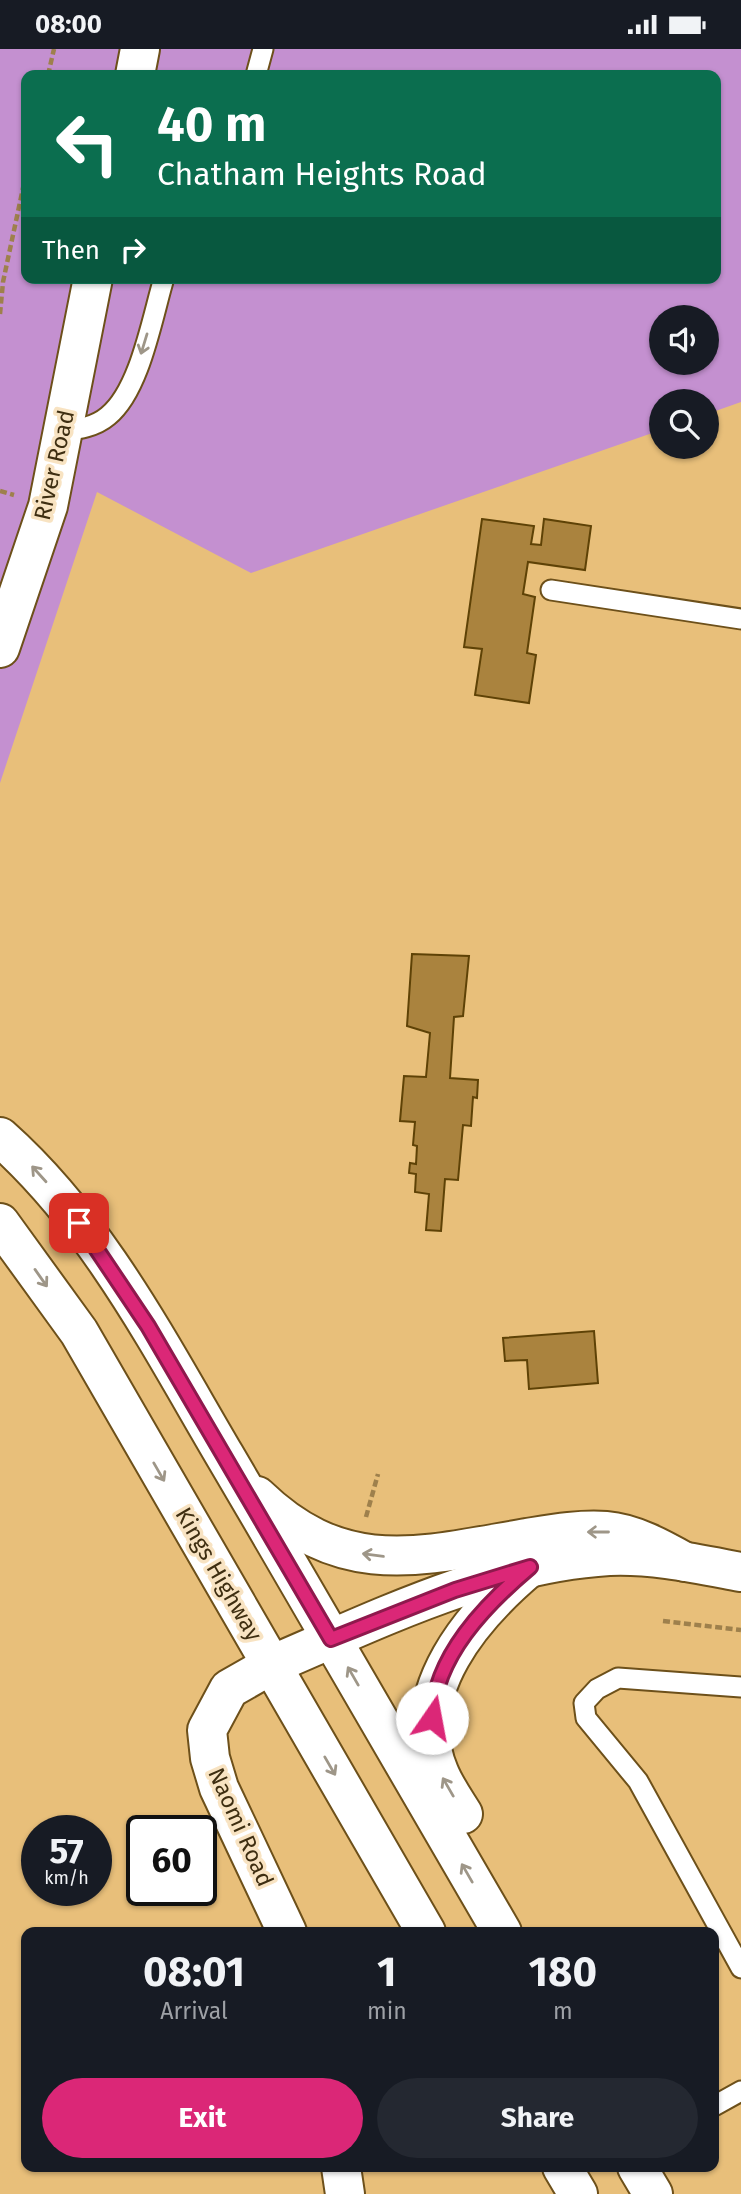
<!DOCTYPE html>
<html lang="en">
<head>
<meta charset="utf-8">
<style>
	:root { --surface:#171b24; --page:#242831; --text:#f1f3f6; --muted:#9ea1a6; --accent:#db2777 }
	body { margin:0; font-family:"Fira Sans",sans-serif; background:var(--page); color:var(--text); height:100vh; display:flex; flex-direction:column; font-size:26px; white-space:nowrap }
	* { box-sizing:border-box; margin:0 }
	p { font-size:23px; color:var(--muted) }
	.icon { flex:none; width:38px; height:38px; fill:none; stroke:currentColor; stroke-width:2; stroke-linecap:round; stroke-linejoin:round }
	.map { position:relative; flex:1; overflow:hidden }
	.sheet { position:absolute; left:21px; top:1878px; width:698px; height:245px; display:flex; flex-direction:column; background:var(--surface); border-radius:14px; box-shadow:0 2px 5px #0004 }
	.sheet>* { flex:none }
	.guide { position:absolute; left:21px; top:21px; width:700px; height:214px; border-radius:14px; box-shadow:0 2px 5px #0004; background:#0b6e4f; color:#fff; overflow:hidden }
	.buttons { position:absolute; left:649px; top:256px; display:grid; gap:14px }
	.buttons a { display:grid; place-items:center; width:70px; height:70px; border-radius:50%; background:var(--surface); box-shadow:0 2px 5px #0004; font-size:35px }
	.speed { position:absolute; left:21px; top:1766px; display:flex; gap:14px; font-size:35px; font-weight:700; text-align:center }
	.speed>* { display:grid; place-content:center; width:91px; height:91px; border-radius:50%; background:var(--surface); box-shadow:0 2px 5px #0004; line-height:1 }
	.speed small { font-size:18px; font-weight:400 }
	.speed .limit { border:4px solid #111; border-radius:10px; background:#fff; color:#111 }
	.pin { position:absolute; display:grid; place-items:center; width:60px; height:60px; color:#fff; margin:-30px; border-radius:14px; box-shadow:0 4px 10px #0006 }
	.me { position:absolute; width:77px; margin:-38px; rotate:12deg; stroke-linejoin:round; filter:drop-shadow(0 0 5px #0008) }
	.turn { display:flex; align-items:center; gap:24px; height:147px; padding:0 21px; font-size:32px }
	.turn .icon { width:91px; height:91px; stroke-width:2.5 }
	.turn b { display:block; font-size:49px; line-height:60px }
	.then { display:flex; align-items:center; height:66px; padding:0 21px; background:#0003; gap:14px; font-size:26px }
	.eta { display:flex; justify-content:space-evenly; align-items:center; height:119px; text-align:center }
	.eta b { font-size:42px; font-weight:700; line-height:49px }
	.primary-button { display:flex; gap:14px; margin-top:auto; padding:14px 21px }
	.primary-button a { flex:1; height:80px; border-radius:42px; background:var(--accent); color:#fff; font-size:28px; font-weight:700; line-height:80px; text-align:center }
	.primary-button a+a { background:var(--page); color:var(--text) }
	.status { display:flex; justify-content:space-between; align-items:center; height:49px; padding:0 35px; background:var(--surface); direction:ltr }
	.status svg { height:19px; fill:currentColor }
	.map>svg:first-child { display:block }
	.green { fill:#c490d0; fill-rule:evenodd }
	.building { fill:#aa833e; stroke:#5e4206; stroke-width:2 }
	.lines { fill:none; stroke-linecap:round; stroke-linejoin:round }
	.lane-casing { stroke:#6d501a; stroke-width:23 }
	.street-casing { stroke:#6d501a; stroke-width:42 }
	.secondary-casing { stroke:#6d501a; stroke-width:42 }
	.primary-casing { stroke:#6d501a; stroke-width:42 }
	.path { stroke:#9e804c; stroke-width:4.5; stroke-dasharray:7 3.5; stroke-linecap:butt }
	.lane { stroke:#fff; stroke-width:19 }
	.street { stroke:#fff; stroke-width:38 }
	.secondary { stroke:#fff; stroke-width:38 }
	.primary { stroke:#fff; stroke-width:38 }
	.oneway { stroke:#9e9688 }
	.route-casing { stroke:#8e194d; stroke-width:18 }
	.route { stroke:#db2777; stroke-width:12 }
	.labels { text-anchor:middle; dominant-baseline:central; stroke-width:7; stroke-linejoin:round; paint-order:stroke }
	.street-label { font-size:23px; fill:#3e2e11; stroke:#f8e3c2 }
</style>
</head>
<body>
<div class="status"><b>08:00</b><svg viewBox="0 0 49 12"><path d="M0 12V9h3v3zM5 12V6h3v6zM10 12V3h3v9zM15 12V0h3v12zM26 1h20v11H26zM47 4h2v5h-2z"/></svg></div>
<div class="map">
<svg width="741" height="2145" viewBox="0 0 741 2145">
	<rect width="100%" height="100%" fill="#e8bf7a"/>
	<path class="green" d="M0 0H741V353L707 365V352H662L661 381 251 524 97 443 0 734ZM26 26H716V229H26ZM662 268H707V313H662Z"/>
	<g class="building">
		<polygon points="482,470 534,477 531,495 541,496 544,470 591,477 585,521 528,513 523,545 535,548 527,604 536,606 529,654 475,646 482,600 464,598"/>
		<polygon points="412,905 469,907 463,967 454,968 450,1029 478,1031 477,1049 473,1048 471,1077 463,1076 458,1131 445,1130 441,1182 426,1181 429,1145 415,1143 416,1125 409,1124 410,1114 416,1115 417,1097 413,1096 415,1073 400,1072 404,1027 426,1028 430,984 407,977"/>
		<polygon points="594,1282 598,1334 529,1340 527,1311 505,1312 503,1289"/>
	</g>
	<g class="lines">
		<defs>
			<g id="lane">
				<polyline points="256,26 263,0"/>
				<path d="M63 382C79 380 95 378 108 367 140 341 152 269 164 229"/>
				<polyline points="551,541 741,570"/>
				<polyline points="741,1638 618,1629 597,1640 584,1654 586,1669 638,1732 741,1919"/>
				<polyline points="714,2057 741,2042"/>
			</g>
			<g id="street">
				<polyline points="271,1616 229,1640 207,1681 210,1709 219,1739 287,1883"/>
				<polyline points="341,2118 345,2145"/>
			</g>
			<g id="secondary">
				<polyline points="135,26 140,0"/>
				<polyline points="0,599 48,457 93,229"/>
				<path d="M271 1616C379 1570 491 1514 609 1507 653 1505 698 1515 741 1523"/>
			</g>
			<g id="primary">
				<path d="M0 1088C98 1175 159 1295 225 1407 318 1565 409 1724 502 1883"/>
				<polyline points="0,1174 79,1283 426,1883"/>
				<path d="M257 1447C344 1531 421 1507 527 1489 552 1485 580 1480 606 1482 633 1484 662 1500 685 1513"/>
				<path d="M463 1765C455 1752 445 1738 439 1723 405 1643 474 1565 530 1518"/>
				<polyline points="562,2118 578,2145"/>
				<polyline points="637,2118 653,2145"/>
			</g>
		</defs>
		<use href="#lane" class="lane-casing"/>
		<use href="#street" class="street-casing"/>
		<use href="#secondary" class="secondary-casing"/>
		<use href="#primary" class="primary-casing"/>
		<g class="path">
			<polyline points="48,26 54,0"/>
			<polyline points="0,265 3,233 26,125"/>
			<polyline points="0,442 14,446"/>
			<polyline points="366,1468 378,1425"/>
			<polyline points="663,1572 741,1581"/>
		</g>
		<use href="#lane" class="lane"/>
		<use href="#street" class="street"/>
		<use href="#secondary" class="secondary"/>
		<use href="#primary" class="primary"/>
	</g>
	<defs><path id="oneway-shaft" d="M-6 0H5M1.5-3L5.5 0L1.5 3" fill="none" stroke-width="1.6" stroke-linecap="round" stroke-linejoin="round" transform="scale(1.75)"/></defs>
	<g class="oneway">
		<use href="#oneway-shaft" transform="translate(144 295) rotate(107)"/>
		<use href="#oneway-shaft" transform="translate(39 1125) rotate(-132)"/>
		<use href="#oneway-shaft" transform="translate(41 1229) rotate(55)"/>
		<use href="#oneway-shaft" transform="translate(159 1423) rotate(60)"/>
		<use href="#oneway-shaft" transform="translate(598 1483) rotate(180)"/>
		<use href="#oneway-shaft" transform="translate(373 1506) rotate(-172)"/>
		<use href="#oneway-shaft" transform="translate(353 1627) rotate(-120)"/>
		<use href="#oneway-shaft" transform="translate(330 1717) rotate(60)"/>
		<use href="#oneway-shaft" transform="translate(448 1738) rotate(-120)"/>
		<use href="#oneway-shaft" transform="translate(467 1824) rotate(-120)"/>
	</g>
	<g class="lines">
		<defs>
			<path id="route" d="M79 1174 148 1277 331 1590 455 1541 530 1518C485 1556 435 1607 432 1669"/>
		</defs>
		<use href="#route" class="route-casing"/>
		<use href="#route" class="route"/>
	</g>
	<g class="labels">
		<g class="street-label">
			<text transform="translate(54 416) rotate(-77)">River Road</text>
			<text transform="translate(219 1525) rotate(60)">Kings Highway</text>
			<text transform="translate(241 1778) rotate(66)">Naomi Road</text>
		</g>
	</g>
</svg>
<div class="buttons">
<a><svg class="icon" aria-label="sound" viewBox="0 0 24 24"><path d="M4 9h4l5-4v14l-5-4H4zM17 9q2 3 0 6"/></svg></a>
<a><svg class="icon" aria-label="search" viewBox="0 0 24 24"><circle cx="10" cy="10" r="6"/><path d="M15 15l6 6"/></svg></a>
</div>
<div class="speed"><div>57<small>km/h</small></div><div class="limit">60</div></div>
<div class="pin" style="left:79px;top:1174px;background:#d93025"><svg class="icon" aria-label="arrive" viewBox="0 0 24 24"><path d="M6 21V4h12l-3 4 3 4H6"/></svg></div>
<svg class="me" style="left:432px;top:1669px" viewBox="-20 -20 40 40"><circle r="19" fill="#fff"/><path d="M0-13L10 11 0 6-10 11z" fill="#db2777"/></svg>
<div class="guide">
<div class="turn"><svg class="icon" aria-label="left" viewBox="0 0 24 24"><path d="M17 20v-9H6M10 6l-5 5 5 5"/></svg><div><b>40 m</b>Chatham Heights Road</div></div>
<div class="then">Then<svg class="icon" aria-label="right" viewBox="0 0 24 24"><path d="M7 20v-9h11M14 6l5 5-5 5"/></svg></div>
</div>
<section class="sheet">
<div class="eta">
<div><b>08:01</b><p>Arrival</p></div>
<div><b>1</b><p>min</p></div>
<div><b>180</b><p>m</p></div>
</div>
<div class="primary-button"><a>Exit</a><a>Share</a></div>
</section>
</div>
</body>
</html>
